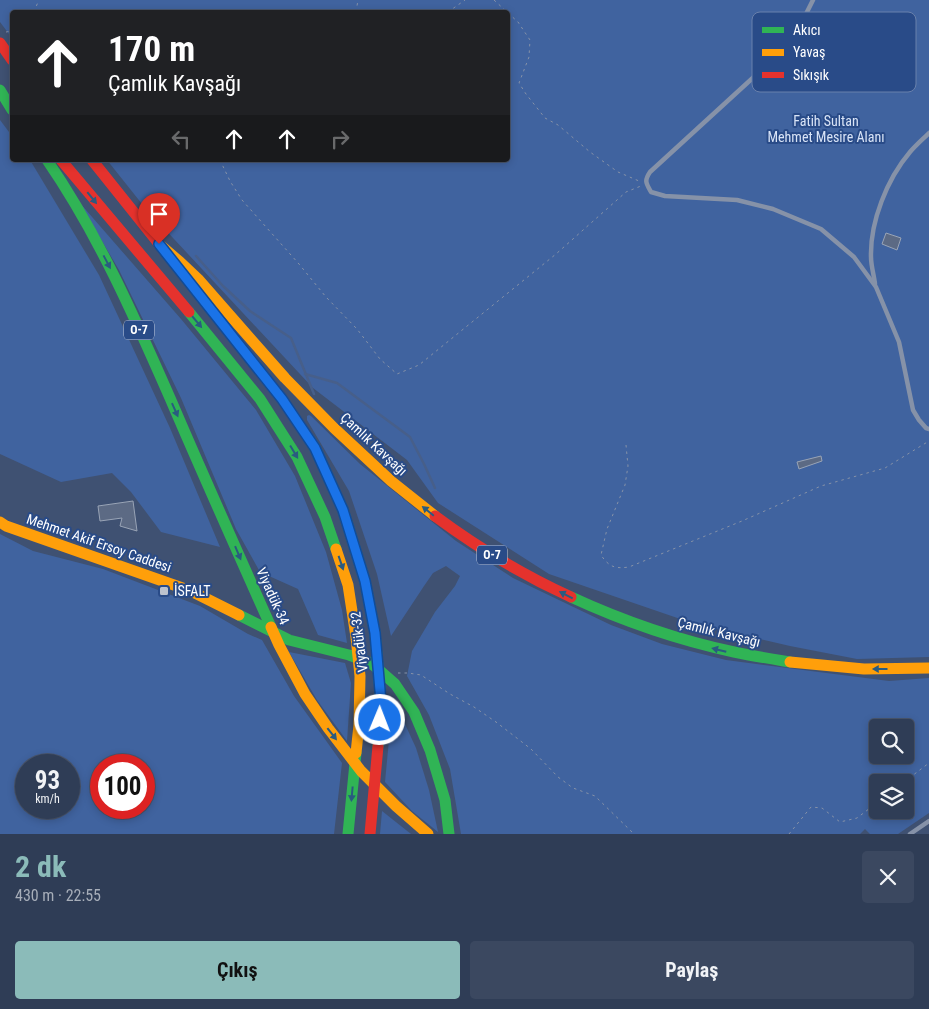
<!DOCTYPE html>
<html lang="tr">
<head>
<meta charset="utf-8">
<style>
	:root { --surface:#2f3d56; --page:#3b4860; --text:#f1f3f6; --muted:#a7aeb9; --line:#4a566c; --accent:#8bbbb9 }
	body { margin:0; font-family:"Roboto Condensed",sans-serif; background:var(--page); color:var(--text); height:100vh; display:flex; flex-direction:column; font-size:19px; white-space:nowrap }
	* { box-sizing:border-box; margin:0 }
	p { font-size:16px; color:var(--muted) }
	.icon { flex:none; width:28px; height:28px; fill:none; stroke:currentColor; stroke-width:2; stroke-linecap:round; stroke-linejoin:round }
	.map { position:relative; height:834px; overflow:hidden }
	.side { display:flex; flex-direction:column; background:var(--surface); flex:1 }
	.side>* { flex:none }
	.banner { position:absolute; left:10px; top:10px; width:500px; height:152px; border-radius:5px; box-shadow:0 2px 8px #0003,0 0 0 1px var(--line); background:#202124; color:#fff; overflow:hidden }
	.tools { position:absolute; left:869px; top:719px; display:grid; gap:10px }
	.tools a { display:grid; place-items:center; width:45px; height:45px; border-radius:5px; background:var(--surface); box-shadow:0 2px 8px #0003,0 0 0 1px var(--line); font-size:25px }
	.speed { position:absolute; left:15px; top:754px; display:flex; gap:10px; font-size:25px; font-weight:700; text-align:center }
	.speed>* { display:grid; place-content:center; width:65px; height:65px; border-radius:50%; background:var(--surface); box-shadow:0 2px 8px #0003,0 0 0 1px var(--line); line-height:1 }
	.speed small { font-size:12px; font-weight:400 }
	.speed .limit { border:8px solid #d22; background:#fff; color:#111 }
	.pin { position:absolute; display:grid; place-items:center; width:42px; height:42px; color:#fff; margin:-51px -21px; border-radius:50% 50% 50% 0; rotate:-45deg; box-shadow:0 0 5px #0007 }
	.pin .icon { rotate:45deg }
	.me { position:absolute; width:55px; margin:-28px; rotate:1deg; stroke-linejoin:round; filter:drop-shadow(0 0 4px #0008) }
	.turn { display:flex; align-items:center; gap:18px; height:105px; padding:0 15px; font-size:22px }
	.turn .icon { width:65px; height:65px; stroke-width:2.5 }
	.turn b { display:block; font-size:35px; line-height:42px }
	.lanes { display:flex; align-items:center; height:48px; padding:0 15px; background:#0003; justify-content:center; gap:25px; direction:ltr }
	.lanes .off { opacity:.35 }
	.round { display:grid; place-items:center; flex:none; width:52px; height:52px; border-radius:5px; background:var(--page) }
	.summary { display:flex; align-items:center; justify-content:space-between; height:85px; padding:0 15px }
	h1 { font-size:30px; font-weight:700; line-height:38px; color:var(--accent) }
	.primary-button { display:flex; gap:10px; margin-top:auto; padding:10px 15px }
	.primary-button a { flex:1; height:58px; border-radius:5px; background:var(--accent); color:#111; font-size:20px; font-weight:700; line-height:58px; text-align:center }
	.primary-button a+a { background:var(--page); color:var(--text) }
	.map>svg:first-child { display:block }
	.green { fill:#40639f; fill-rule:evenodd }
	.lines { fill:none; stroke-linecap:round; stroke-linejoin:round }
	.stream { stroke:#475f8a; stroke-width:2.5 }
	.building { fill:#5c6a84; stroke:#99a4b6 }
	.path { stroke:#8692a8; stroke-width:1; stroke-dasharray:2.5 4; stroke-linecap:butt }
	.lane { stroke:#8692a8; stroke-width:4.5 }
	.fast { stroke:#30b455; stroke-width:11 }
	.slow { stroke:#ff9f0a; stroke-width:11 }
	.jam { stroke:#e5322d; stroke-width:11 }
	.oneway { fill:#2a5b80 }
	.route-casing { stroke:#114b97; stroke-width:12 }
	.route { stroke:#1a73e8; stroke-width:9 }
	.poi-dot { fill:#bcc2ce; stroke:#294b88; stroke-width:2 }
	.labels { text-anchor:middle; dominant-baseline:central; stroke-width:4; stroke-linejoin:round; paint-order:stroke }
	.shield { fill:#294b88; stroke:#bfc9db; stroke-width:1 }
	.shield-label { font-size:12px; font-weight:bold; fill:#fff }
	.park-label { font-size:14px; fill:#d9e4f7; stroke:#294b88 }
	.street-label { font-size:14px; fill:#fff; stroke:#294b88 }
	.poi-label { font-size:14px; fill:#fff; stroke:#294b88; text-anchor:start }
	.key { fill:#294b88; stroke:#6981ac; stroke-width:1 }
	.key-label { font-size:14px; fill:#fff }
</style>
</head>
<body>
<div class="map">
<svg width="929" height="834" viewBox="0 0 929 834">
	<rect width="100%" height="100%" fill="#3f5172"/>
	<g class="green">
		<polygon points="0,0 929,0 929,657 857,659 790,646 692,623 549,574 438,503 407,460 313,388 146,209 107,160 508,160 508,12 12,12 12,38 0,22"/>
		<polygon points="0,120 12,136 12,160 30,160 99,275 170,428 220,547 161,532 131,492 112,473 61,482 0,454"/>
		<polygon points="79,202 181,319 256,410 295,476 326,552 342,610 347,643 318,635 298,589 260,572 236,529 181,398 119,270"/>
		<path d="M309 415 311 416 360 464 456 541 513 578 611 625 662 644 726 660 889 681 929 678V813L898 834H870L865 829 860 834H461L450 769 429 715 407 676 412 651 435 612 455 586 460 576 446 566 433 573 424 586 391 636 377 574 349 491 307 420V416ZM878 728H905V755H878ZM878 782H905V810H878Z"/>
		<path d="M0 534 33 551 103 569 200 606 248 634 262 640 294 696 342 763 334 834H0ZM26 765H69V808H26ZM101 765H144V808H101Z"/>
		<polygon points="289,652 345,663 351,683 347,741 317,700"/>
		<polygon points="393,698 416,748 429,790 438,832 412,811 385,782"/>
		<polygon points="382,811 411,834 380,834"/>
	</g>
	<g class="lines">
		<g class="stream">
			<polyline points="196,256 223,286 250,311 291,338 314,394"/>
			<polyline points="305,374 337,383 410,437 424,464 435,488"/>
		</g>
	</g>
	<g class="building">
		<polygon points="886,233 901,238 897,250 882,244"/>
		<polygon points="821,456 822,461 799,469 797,462"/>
		<polygon points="133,501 137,531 120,526 122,518 100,521 98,506"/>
	</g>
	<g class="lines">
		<g class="path">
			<polyline points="494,0 507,12"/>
			<polyline points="34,12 38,2 38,0"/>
			<polyline points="356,12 358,0"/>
			<polyline points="448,12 465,0"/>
			<polyline points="508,13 518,22 530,40 529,57 519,83 526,94 545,118 558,125 590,152 618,172 639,181"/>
			<polyline points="6,32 12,31"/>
			<polyline points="220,160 230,181 242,200 299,264 326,297 357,329 380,359 397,374 419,365 556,254 626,192 641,186"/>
			<path d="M626 445 628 466 625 485 607 529 601 555C609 567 615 569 629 567L742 521 821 486 885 468 929 441"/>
			<polyline points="398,673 408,673 421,675 450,694 474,707 496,722 531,749 558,777 573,788 595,796 634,834"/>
			<polyline points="904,782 929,763"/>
			<polyline points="789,834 811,807 822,808 840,822 857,818 878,802"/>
		</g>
		<g class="lane">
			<path d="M813 0 799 28 768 64 650 172C644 181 646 183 651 192L665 196 737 200 773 209 821 229 854 257 876 287 899 342 913 410 919 420 926 428 929 429"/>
			<path d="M875 284C874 275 871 266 871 257 870 222 887 179 910 152 916 145 923 139 929 133"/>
			<polyline points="910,834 929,821"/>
		</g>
		<g class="fast">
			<polyline points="0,90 12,110"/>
			<path d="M47 160C98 234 134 316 170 398 203 475 237 551 271 627"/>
			<polyline points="189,312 260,399 297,457 325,517 336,549"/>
			<polyline points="309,439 315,448 343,510 365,581 375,633 381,702 378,746"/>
			<path d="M571 597C623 621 678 640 734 652 753 656 772 659 790 662"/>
			<polyline points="239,615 289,640 349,655 371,663 395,684 414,712 430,750 445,800 449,834"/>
			<polyline points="348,834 356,753"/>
		</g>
		<g class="slow">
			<polyline points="159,244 180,262 198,279 285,378 334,428 391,481 435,516"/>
			<polyline points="0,522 6,526 191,591 239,615"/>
			<polyline points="336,549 348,585 356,637 360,676 359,725 356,753"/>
			<polyline points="271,627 279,645 305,694 328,728 361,771 396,806 428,834"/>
			<polyline points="790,662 864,669 929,668"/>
		</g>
		<g class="jam">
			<polyline points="0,43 12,60"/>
			<polyline points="61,160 189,312"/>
			<polyline points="92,160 164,250"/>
			<polyline points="214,313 282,399 309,439"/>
			<path d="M435 516C478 548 523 575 571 597"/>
			<polyline points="370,834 378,746"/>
		</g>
	</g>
	<defs><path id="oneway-solid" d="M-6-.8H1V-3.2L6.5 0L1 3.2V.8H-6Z" transform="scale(1.25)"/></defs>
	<g class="oneway">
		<use href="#oneway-solid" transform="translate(92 198) rotate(51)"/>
		<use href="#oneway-solid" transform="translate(107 262) rotate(62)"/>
		<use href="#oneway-solid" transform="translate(197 322) rotate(50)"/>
		<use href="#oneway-solid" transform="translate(175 410) rotate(66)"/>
		<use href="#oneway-solid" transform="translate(294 452) rotate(59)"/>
		<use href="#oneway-solid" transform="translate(428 511) rotate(-141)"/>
		<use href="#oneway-solid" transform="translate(238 553) rotate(67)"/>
		<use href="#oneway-solid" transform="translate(341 563) rotate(71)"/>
		<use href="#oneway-solid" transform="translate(566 595) rotate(-153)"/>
		<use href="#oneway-solid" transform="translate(719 650) rotate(-166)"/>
		<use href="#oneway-solid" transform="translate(880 669) rotate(-180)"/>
		<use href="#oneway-solid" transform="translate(332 734) rotate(52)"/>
		<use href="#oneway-solid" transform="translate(352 794) rotate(95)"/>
	</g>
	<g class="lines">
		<defs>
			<polyline id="route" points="159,244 282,399 315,448 343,510 365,581 375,633 381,702 380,720"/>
		</defs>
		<use href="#route" class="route-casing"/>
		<use href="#route" class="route"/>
	</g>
	<rect class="poi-dot" x="159" y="586" width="10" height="10" rx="2.5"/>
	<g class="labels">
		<g class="shield">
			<rect x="124" y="320.5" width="30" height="19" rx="4"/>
			<rect x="477" y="545.5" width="30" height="19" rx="4"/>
		</g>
		<g class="shield-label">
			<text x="139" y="330">O-7</text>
			<text x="492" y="555">O-7</text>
		</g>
		<g class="park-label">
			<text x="826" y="121">Fatih Sultan<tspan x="826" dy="16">Mehmet Mesire Alanı</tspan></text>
		</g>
		<g class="street-label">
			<text transform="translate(374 444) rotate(43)">Çamlık Kavşağı</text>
			<text transform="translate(99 543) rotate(19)">Mehmet Akif Ersoy Caddesi</text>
			<text transform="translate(273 596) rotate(66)">Viyadük-34</text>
			<text transform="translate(719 632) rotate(14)">Çamlık Kavşağı</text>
			<text transform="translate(359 642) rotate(-97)">Viyadük-32</text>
		</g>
		<g class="poi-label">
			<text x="174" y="591">İSFALT</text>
		</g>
	</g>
	<rect x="752" y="12" width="164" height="80" rx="8" class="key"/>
	<rect x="762" y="27" width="22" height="6" fill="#30b455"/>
	<rect x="762" y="49" width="22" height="7" fill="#ff9f0a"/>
	<rect x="762" y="72" width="22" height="6" fill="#e5322d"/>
	<g class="key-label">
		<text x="793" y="35">Akıcı</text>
		<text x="793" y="57">Yavaş</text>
		<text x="793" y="80">Sıkışık</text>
	</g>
</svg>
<div class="tools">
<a><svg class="icon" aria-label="search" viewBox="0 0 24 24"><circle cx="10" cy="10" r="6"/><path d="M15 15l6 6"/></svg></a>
<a><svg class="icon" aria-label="layers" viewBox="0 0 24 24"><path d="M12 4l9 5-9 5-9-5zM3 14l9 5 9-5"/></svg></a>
</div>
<div class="speed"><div>93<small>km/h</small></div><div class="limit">100</div></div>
<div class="pin" style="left:159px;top:244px;background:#d93025"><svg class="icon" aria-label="arrive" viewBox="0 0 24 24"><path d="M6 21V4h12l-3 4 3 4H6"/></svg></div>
<svg class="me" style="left:380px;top:720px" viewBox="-20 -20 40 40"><circle r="17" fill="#1a73e8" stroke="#fff" stroke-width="3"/><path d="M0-11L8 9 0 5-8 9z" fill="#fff"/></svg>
<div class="banner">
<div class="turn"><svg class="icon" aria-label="ahead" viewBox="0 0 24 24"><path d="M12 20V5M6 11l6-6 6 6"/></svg><div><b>170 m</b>Çamlık Kavşağı</div></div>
<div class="lanes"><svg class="icon off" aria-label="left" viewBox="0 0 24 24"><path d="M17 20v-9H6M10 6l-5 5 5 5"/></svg><svg class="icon" aria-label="ahead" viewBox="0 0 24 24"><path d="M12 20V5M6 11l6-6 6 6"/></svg><svg class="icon" aria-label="ahead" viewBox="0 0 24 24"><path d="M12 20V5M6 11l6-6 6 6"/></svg><svg class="icon off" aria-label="right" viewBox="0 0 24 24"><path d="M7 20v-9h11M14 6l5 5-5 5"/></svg></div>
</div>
</div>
<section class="side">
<div class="summary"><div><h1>2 dk</h1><p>430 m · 22:55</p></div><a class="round"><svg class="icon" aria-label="close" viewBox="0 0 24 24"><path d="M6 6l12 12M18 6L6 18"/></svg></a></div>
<div class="primary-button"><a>Çıkış</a><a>Paylaş</a></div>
</section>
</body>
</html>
